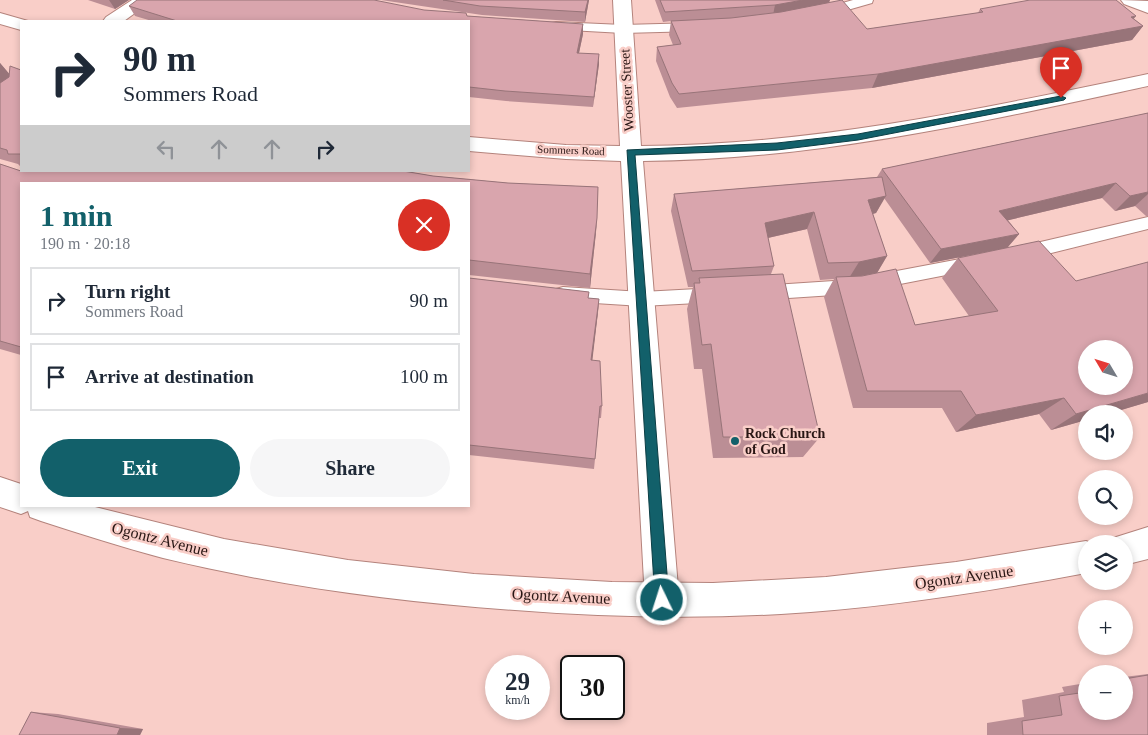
<!DOCTYPE html>
<html lang="en">
<head>
<meta charset="utf-8">
<style>
	:root { --surface:#fff; --page:#f6f6f7; --text:#1f2937; --muted:#747a83; --line:#e0e1e3; --accent:#12606a }
	body { margin:0; font-family:Georgia,serif; background:var(--page); color:var(--text); height:100vh; display:flex; flex-direction:column; font-size:19px; white-space:nowrap }
	* { box-sizing:border-box; margin:0 }
	p { font-size:16px; color:var(--muted) }
	.icon { flex:none; width:28px; height:28px; fill:none; stroke:currentColor; stroke-width:2; stroke-linecap:round; stroke-linejoin:round }
	.map { position:relative; flex:1; overflow:hidden }
	.details { position:absolute; left:20px; top:182px; width:450px; height:325px; display:flex; flex-direction:column; background:var(--surface); border-radius:0px; box-shadow:0 2px 8px #0003 }
	.details>* { flex:none }
	.guide { position:absolute; left:20px; top:20px; width:450px; height:152px; border-radius:0px; box-shadow:0 2px 8px #0003; background:#fff; color:var(--text); overflow:hidden }
	.needle { width:32px; rotate:308deg }
	.tools { position:absolute; left:1078px; top:340px; display:grid; gap:10px }
	.tools a { display:grid; place-items:center; width:55px; height:55px; border-radius:50%; background:var(--surface); box-shadow:0 2px 8px #0003; font-size:25px }
	.speed { position:absolute; left:485px; top:655px; display:flex; gap:10px; font-size:25px; font-weight:700; text-align:center }
	.speed>* { display:grid; place-content:center; width:65px; height:65px; border-radius:50%; background:var(--surface); box-shadow:0 2px 8px #0003; line-height:1 }
	.speed small { font-size:12px; font-weight:400 }
	.speed .limit { border:2px solid #111; border-radius:8px; background:#fff; color:#111 }
	.pin { position:absolute; display:grid; place-items:center; width:42px; height:42px; color:#fff; margin:-51px -21px; border-radius:50% 50% 50% 0; rotate:-45deg; box-shadow:0 0 5px #0007 }
	.pin .icon { rotate:45deg }
	.me { position:absolute; width:55px; margin:-28px; rotate:356deg; stroke-linejoin:round; filter:drop-shadow(0 0 4px #0008) }
	.turn { display:flex; align-items:center; gap:18px; height:105px; padding:0 20px; font-size:22px }
	.turn .icon { width:65px; height:65px; stroke-width:2.5 }
	.turn b { display:block; font-size:35px; line-height:42px }
	.lanes { display:flex; align-items:center; height:48px; padding:0 20px; background:#0003; justify-content:center; gap:25px; direction:ltr }
	.lanes .off { opacity:.35 }
	.round { display:grid; place-items:center; flex:none; width:52px; height:52px; border-radius:26px; background:var(--page) }
	.summary { display:flex; align-items:center; justify-content:space-between; height:85px; padding:0 20px }
	h1 { font-size:30px; font-weight:700; line-height:38px; color:var(--accent) }
	.action { display:flex; gap:10px; margin-top:auto; padding:10px 20px }
	.action a { flex:1; height:58px; border-radius:30px; background:var(--accent); color:#fff; font-size:20px; font-weight:700; line-height:58px; text-align:center }
	.action a+a { background:var(--page); color:var(--text) }
	ul { padding:0; list-style:none }
	li { display:flex; align-items:center; gap:15px; height:68px; margin:0 10px 8px; padding:0 10px; border:2px solid var(--line); border-radius:0px }
	li div { flex:1 }
	li b { display:block; font-size:19px }
	li em { font-style:normal }
	.map>svg:first-child { display:block }
	.lines { fill:none; stroke-linecap:round; stroke-linejoin:round }
	.service-casing { stroke:#b4837c; stroke-width:2 }
	.minor-casing { stroke:#b4837c; stroke-width:2 }
	.primary-casing { stroke:#b4837c; stroke-width:2 }
	.service { fill:#fff; fill-rule:evenodd }
	.minor { fill:#fff; fill-rule:evenodd }
	.primary { fill:#fff; fill-rule:evenodd }
	.wall { fill:#bb8e95 }
	.shaded-wall { fill:#987479 }
	.building { fill:#d9a5ad; stroke:#987479; fill-rule:evenodd }
	.route { fill:#12606a; stroke:#0c3e45 }
	.poi-dot { fill:#12606a; stroke:#f9cec8; stroke-width:2 }
	.labels { text-anchor:middle; dominant-baseline:central; stroke-width:5; stroke-linejoin:round; paint-order:stroke }
	.far-street-label { font-size:11px; fill:#291614; stroke:#f9cec8 }
	.street-label { font-size:14px; fill:#291614; stroke:#f9cec8 }
	.poi-label { font-size:14px; font-weight:bold; fill:#291614; stroke:#f9cec8; text-anchor:start }
	.near-street-label { font-size:16px; fill:#291614; stroke:#f9cec8 }
</style>
</head>
<body>
<div class="map">
<svg width="1148" height="735" viewBox="0 0 1148 735">
	<rect width="100%" height="100%" fill="#f9cec8"/>
	<g class="lines">
		<defs>
			<g id="service">
				<polygon points="853,0 873,0 872,3 823,17 816,13 818,10"/>
				<polygon points="556,22 623,25 697,23 704,27 697,31 623,33 551,29 549,26 551,23"/>
				<polygon points="1148,217 1148,229 1019,261 1013,259 1010,254 1013,249 1019,247"/>
				<polygon points="976,256 982,258 985,263 982,268 849,294 760,300 753,298 751,293 753,288 760,286 849,280"/>
				<polygon points="563,287 642,292 716,288 723,290 725,295 723,300 716,302 642,306 563,301 556,299 554,294 556,289"/>
			</g>
			<g id="minor">
				<polygon points="132,0 153,0 124,21 103,21 106,17"/>
				<path d="M613 0H631L641 146C814 145 980 109 1148 74V86C981 122 815 160 643 161L679 600 674 612 662 617 650 612 645 600 621 161 566 159 469 151V137L566 145 620 146Z"/>
				<polygon points="1121,0 1148,1 1148,13 1124,4"/>
				<polygon points="0,13 28,21 21,21 21,30 0,24"/>
			</g>
			<g id="primary">
				<path d="M0 477 21 484V506H91L224 539 348 560 474 574 612 582 713 583 826 577 956 562 1086 541 1093 544H1086V573C985 592 883 608 781 614 692 619 604 617 515 610 397 602 279 586 163 558 122 547 81 534 41 521L30 517 28 511 21 514 0 507Z"/>
				<polygon points="1148,527 1148,559 1124,565 1124,544 1110,544 1113,538"/>
			</g>
		</defs>
		<use href="#service" class="service-casing"/>
		<use href="#minor" class="minor-casing"/>
		<use href="#primary" class="primary-casing"/>
		<use href="#service" class="service"/>
		<use href="#minor" class="minor"/>
		<use href="#primary" class="primary"/>
	</g>
	<g class="wall">
		<polygon points="88,0 129,0 115,9"/>
		<polygon points="381,0 589,0 585,22 482,15"/>
		<polygon points="655,0 830,0 829,3 867,29 978,13 980,9 1134,19 1143,26 1132,40 872,88 677,108 670,97 656,61 657,47 673,45 669,35 671,21 663,22"/>
		<polygon points="129,6 424,10 467,16 583,24 583,34 579,53 599,64 593,107 506,101 469,97 469,21 152,21 135,16"/>
		<polygon points="0,63 9,74 21,70 21,167 18,164 0,159"/>
		<polygon points="1148,113 1148,216 1146,216 1135,206 1115,211 1102,198 1008,220 1019,234 1007,248 930,263 884,198 876,213 873,214 887,256 877,273 915,325 969,316 942,278 958,258 1148,402 1051,430 1039,414 956,432 942,408 853,408 824,297 834,279 820,280 807,229 768,238 774,266 771,274 820,437 803,457 713,458 702,369 694,369 687,309 693,287 688,287 671,211 674,194 877,177 882,169"/>
		<polygon points="0,164 21,171 403,171 433,176 508,183 598,187 596,232 590,288 469,275 469,184 21,184 21,355 0,349"/>
		<polygon points="469,278 589,292 588,298 599,299 598,312 592,360 602,406 601,418 599,418 594,469 469,455"/>
		<polygon points="1148,674 1148,735 987,735 987,723 1024,717 1022,700 1064,692 1062,687 1086,683 1086,711 1124,711 1124,677"/>
		<polygon points="31,712 58,714 143,729 140,735 19,735"/>
	</g>
	<g class="shaded-wall">
		<polygon points="109,0 129,0 115,9"/>
		<polygon points="588,0 589,0 585,22 585,12"/>
		<polygon points="803,0 830,0 828,4 773,15 775,5"/>
		<polygon points="1136,16 1126,29 1143,26 1132,40 872,88 878,74"/>
		<polygon points="583,24 583,34 577,62 577,53"/>
		<polygon points="599,54 599,64 593,107 594,97"/>
		<polygon points="0,63 12,77 0,86"/>
		<polygon points="1116,183 1102,198 988,225 999,211"/>
		<polygon points="1148,192 1148,194 1135,206 1115,211 1130,196"/>
		<polygon points="886,196 876,213 859,217 868,200"/>
		<polygon points="814,212 807,229 759,240 765,223"/>
		<polygon points="597,218 596,232 590,288 590,274"/>
		<polygon points="1019,234 1007,248 930,263 941,249"/>
		<polygon points="887,256 877,273 849,278 859,262"/>
		<polygon points="599,299 598,312 591,372 591,360"/>
		<polygon points="1148,393 1148,402 1108,414 1086,414 1086,420 1051,430 1076,414"/>
		<polygon points="1064,398 1039,414 956,432 976,415"/>
		<polygon points="120,728 143,729 140,735 117,735"/>
	</g>
	<g class="building">
		<polygon points="137,0 374,0 424,10 466,13 467,16 583,24 577,53 599,54 594,97 505,91 469,87 469,21 177,21 129,6"/>
		<polygon points="443,0 588,0 585,12 480,6"/>
		<polygon points="660,0 803,0 775,5 665,12"/>
		<polygon points="842,0 867,29 983,12 980,9 1030,0 1116,0 1136,16 1131,17 1143,26 878,74 679,94 672,83 657,47 681,44 671,21 731,18 781,12"/>
		<polygon points="10,66 21,70 21,154 8,154 7,150 0,148 0,83 9,77"/>
		<polygon points="1148,113 1148,192 1130,196 1116,183 999,211 1019,234 941,249 882,169"/>
		<polygon points="0,164 21,171 403,171 433,176 508,183 598,187 597,218 590,274 469,260 469,184 21,184 21,347 0,341"/>
		<polygon points="882,177 886,196 868,200 887,256 859,262 828,263 814,212 765,223 774,266 692,271 674,194"/>
		<path d="M1039 241 1076 281 1148 262V393L1076 414 1064 398 976 415 961 391H867L836 277 862 276 896 269 915 325 998 311 958 258ZM1086 349H1124V386H1086Z"/>
		<polygon points="783,274 820,437 723,437 711,344 702,345 694,283 700,283 699,278"/>
		<polygon points="469,278 589,292 588,298 599,299 591,360 600,361 602,406 600,406 595,459 469,445"/>
		<polygon points="1148,675 1148,735 1023,735 1022,721 1062,715 1059,696 1086,692 1086,711 1124,711 1124,679"/>
		<polygon points="31,712 120,728 117,735 19,735"/>
	</g>
	<polygon class="route" points="1061,96 1066,98 1064,100 858,140 777,150 635,155 669,600 667,605 662,607 657,605 655,600 627,150 777,143 858,134"/>
	<circle class="poi-dot" cx="735" cy="441" r="5"/>
	<g class="labels">
		<g class="far-street-label">
			<text transform="translate(571 150) rotate(2)">Sommers Road</text>
		</g>
		<g class="street-label">
			<text transform="translate(627 90) rotate(-93)">Wooster Street</text>
		</g>
		<g class="poi-label">
			<text x="745" y="433">Rock Church<tspan x="745" dy="16">of God</tspan></text>
		</g>
		<g class="near-street-label">
			<text transform="translate(160 539) rotate(14)">Ogontz Avenue</text>
			<text transform="translate(964 577) rotate(-8)">Ogontz Avenue</text>
			<text transform="translate(561 596) rotate(3)">Ogontz Avenue</text>
		</g>
	</g>
</svg>
<div class="tools">
<a><svg class="needle" viewBox="-14 -14 28 28"><path d="M0-13l5 13h-10z" fill="#e53935"/><path d="M0 13l5-13h-10z" fill="#747a83"/></svg></a>
<a><svg class="icon" aria-label="sound" viewBox="0 0 24 24"><path d="M4 9h4l5-4v14l-5-4H4zM17 9q2 3 0 6"/></svg></a>
<a><svg class="icon" aria-label="search" viewBox="0 0 24 24"><circle cx="10" cy="10" r="6"/><path d="M15 15l6 6"/></svg></a>
<a><svg class="icon" aria-label="layers" viewBox="0 0 24 24"><path d="M12 4l9 5-9 5-9-5zM3 14l9 5 9-5"/></svg></a>
<a>+</a>
<a>−</a>
</div>
<div class="speed"><div>29<small>km/h</small></div><div class="limit">30</div></div>
<div class="pin" style="left:1061px;top:98px;background:#d93025"><svg class="icon" aria-label="arrive" viewBox="0 0 24 24"><path d="M6 21V4h12l-3 4 3 4H6"/></svg></div>
<svg class="me" style="left:662px;top:600px" viewBox="-20 -20 40 40"><circle r="17" fill="#12606a" stroke="#fff" stroke-width="3"/><path d="M0-11L8 9 0 5-8 9z" fill="#fff"/></svg>
<div class="guide">
<div class="turn"><svg class="icon" aria-label="right" viewBox="0 0 24 24"><path d="M7 20v-9h11M14 6l5 5-5 5"/></svg><div><b>90 m</b>Sommers Road</div></div>
<div class="lanes"><svg class="icon off" aria-label="left" viewBox="0 0 24 24"><path d="M17 20v-9H6M10 6l-5 5 5 5"/></svg><svg class="icon off" aria-label="ahead" viewBox="0 0 24 24"><path d="M12 20V5M6 11l6-6 6 6"/></svg><svg class="icon off" aria-label="ahead" viewBox="0 0 24 24"><path d="M12 20V5M6 11l6-6 6 6"/></svg><svg class="icon" aria-label="right" viewBox="0 0 24 24"><path d="M7 20v-9h11M14 6l5 5-5 5"/></svg></div>
</div>
<section class="details">
<div class="summary"><div><h1>1 min</h1><p>190 m · 20:18</p></div><a class="round" style="background:#d93025;color:#fff"><svg class="icon" aria-label="close" viewBox="0 0 24 24"><path d="M6 6l12 12M18 6L6 18"/></svg></a></div>
<ul>
<li><svg class="icon" aria-label="right" viewBox="0 0 24 24"><path d="M7 20v-9h11M14 6l5 5-5 5"/></svg><div><b>Turn right</b><p>Sommers Road</p></div><em>90 m</em></li>
<li><svg class="icon" aria-label="arrive" viewBox="0 0 24 24"><path d="M6 21V4h12l-3 4 3 4H6"/></svg><div><b>Arrive at destination</b></div><em>100 m</em></li>
</ul>
<div class="action"><a>Exit</a><a>Share</a></div>
</section>
</div>
</body>
</html>
